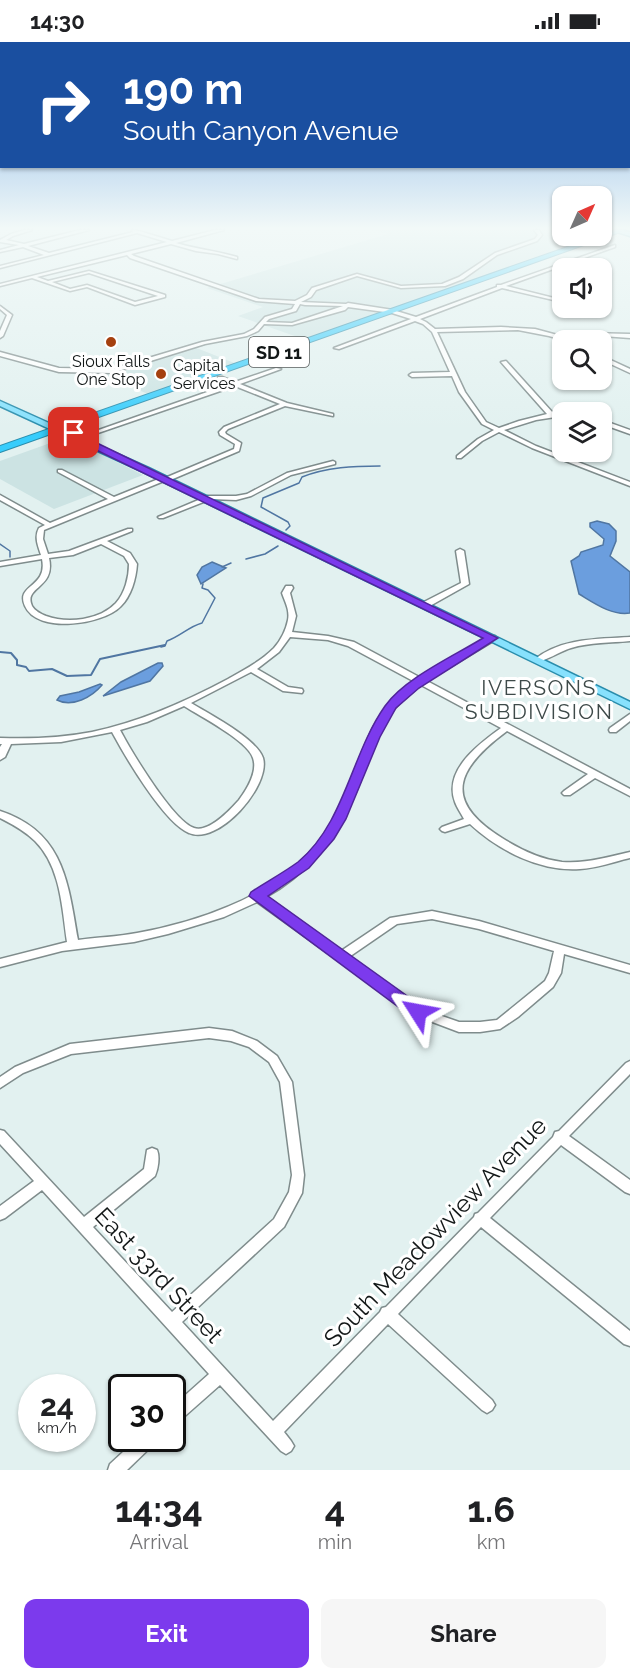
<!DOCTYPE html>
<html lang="en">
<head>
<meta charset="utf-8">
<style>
	:root { --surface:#fff; --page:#f6f6f6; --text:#202124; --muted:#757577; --accent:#7c3aed }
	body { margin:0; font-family:Raleway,sans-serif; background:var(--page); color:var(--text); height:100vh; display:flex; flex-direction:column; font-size:22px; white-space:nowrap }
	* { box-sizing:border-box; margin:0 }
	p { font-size:20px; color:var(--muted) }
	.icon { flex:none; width:33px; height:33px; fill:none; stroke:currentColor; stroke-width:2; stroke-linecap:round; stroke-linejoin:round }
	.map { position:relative; height:1428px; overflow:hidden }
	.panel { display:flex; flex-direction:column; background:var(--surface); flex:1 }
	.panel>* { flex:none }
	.guide { position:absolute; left:0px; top:0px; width:630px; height:126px; box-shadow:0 2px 4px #0004; background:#1a4fa0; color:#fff; overflow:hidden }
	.needle { width:39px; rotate:45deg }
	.fabs { position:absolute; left:552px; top:144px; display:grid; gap:12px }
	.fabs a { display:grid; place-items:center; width:60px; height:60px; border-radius:12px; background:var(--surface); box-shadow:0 2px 4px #0004; font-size:30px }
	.speed { position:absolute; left:18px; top:1332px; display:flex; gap:12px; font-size:30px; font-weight:700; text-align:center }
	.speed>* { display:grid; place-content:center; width:78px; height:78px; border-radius:50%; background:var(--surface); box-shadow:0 2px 4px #0004; line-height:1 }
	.speed small { font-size:15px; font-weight:400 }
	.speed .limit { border:3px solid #111; border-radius:9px; background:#fff; color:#111 }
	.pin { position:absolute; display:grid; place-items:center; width:51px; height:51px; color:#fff; margin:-26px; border-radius:12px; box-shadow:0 3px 9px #0006 }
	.me { position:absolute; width:66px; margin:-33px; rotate:304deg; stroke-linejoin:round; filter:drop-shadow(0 0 4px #0008) }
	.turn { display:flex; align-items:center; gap:21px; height:126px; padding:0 24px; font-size:27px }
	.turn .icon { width:78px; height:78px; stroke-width:2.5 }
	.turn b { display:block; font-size:42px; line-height:51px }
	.eta { display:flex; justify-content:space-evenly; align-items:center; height:102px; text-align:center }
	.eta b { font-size:36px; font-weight:700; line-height:42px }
	.action { display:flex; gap:12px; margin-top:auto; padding:12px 24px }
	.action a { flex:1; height:69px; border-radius:12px; background:var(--accent); color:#fff; font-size:24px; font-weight:700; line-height:69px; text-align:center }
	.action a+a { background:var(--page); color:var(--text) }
	.status { display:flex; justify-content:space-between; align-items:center; height:42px; padding:0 30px; background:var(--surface); direction:ltr }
	.status svg { height:16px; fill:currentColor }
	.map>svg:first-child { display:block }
	.built { fill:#cce3e3 }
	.water { fill:#6b9ede; stroke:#5076a2; stroke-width:1.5 }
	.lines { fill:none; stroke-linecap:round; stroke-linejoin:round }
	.stream-far1 { stroke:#5076a2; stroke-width:1.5 }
	.stream { stroke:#5076a2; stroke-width:2 }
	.minor-casing { stroke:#7f8c8c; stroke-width:3 }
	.major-casing { stroke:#2a8dac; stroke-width:3 }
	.highway-casing { stroke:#2a8dac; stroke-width:2 }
	.minor { fill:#fff; fill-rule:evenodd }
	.major { fill:#87e1fd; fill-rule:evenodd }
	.highway { fill:#37cdfc; fill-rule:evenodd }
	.route { fill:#7c3aed; stroke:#51269a; stroke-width:1.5 }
	.poi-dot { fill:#a5400f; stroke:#fff; stroke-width:2 }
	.labels { text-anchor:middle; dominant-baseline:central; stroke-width:6; stroke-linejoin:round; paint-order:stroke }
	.far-poi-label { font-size:16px; fill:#121717; stroke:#fff }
	.shield { fill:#fff; stroke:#595d5d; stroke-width:1.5 }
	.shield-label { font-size:18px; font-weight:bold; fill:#121717 }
	.neighbourhood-label { font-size:21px; letter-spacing:1.5px; fill:#3e4a49; stroke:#fff }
	.near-street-label { font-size:24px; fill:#121717; stroke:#fff }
</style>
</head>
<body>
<div class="status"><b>14:30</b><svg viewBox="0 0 49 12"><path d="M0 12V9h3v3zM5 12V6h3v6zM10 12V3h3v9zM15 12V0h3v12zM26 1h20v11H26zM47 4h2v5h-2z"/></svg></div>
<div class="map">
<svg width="630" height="1428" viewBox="0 0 630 1428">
	<rect width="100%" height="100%" fill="#e2f1f0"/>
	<g class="built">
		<polygon points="374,188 562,188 562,194 599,194 306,298 238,274 263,265 207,246 388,192"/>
		<polygon points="194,305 237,322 148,352 105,334"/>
		<polygon points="67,395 143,433 54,467 0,437 0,419"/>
	</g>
	<g class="water">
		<path d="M597 479 609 482 616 489V499L610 514 630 530V571C612 574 594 561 579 552L571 519 579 514 581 510 603 503 604 497 590 485V481Z"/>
		<polygon points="212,520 226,526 201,542 197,533 202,525"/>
		<polygon points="158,621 162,621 163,624 150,639 103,654 121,640"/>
		<path d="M100 642 102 643C92 655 72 666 57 658L60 654 79 650Z"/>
	</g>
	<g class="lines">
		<g class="stream-far1">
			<path d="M286 488 290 484 288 480 261 465 263 456 299 441 302 435C327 425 354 424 380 424"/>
			<polyline points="0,502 10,509 10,515"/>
			<polyline points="246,517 265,512 278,504"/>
			<polyline points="222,525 231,521"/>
			<path d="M161 605 165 604 167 599C181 594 188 585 202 581L215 556 208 548 202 546 203 542"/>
		</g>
		<polyline class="stream" points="0,610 11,611 17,618 17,623 26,625 29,629 52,627 67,634 91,633 100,617 165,603"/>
		<defs>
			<g id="minor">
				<path d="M24 188H32L13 194 6 198 24 202 80 188H89L28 204 49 211 133 190 132 188 139 189 172 199 215 188H224L176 201C196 207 217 209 237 215V217L218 212 196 209 171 202 131 212 134 214 259 257 295 259 307 253 312 246 357 232 401 244 442 242 459 235 495 211 535 197 538 193 534 188H539L542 193 537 199 497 213 463 237 445 244 401 246 357 234 316 248 311 255 301 260 346 262 348 261 393 268 416 275 497 245V243H501L615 203V205L506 244 562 258V260L502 246 420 277 426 280 435 287 501 285 535 287 561 294 589 291 630 292V296L589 293 563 298 549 294 518 288 437 290 465 350 486 380 499 386 519 379 547 372 501 320 506 319 553 371 562 370H563L562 374 536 378 504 388 536 404 630 440V444L532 406 499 390 482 399 461 416H457V414L478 397 494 388 482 382 459 350 452 334 412 335 409 333 412 331 450 330 432 290 423 282 415 279 339 307 334 306 411 277 392 271 348 265 345 268 292 283 264 282 258 289 247 294 205 302 112 331 59 330 0 314V310L59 326 112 327 202 300 244 292 254 287 265 275 292 267 295 262 256 259 130 216 127 213 37 235 48 239 89 229 165 253V255L135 263 87 245 70 249 32 236 0 244V242L167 200 137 191 0 226V224L44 213 23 205 0 210V208L19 203 0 200V198L11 192ZM89 231 158 254 135 260 87 243 70 247 52 240ZM300 262 305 263 343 264 292 281 266 280 269 277 296 269Z"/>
				<polygon points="0,264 12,273 3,294 0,296 0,289 7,273 0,267"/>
				<polygon points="602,314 630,327 630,331 602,318"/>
				<path d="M276 326 281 327 240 342 287 361 333 372V374L285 364 228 387 225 390 226 392 241 401 239 409 168 439H164L44 488 43 497 48 512 69 509 128 487H132V489L107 499 130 511 137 522C136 537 131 554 121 564 103 583 37 592 25 564 15 542 48 546 42 517L0 524V520L41 513C38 504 34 495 39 486L45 483 0 458V453L50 481 108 457 58 430V428H62L114 455 161 436H165L234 407 235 402 220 393 219 390 224 385 280 362 235 344 98 391 93 390 230 342 218 337V335H222L235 340ZM101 502 124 514 129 522C129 535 125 551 116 561 100 578 68 582 46 574 41 572 35 569 32 564 23 544 56 547 49 516L73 513Z"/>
				<polygon points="602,378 630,388 630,392 602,382"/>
				<polygon points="333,419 335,420 335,422 291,433 251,454 236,458 211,457 163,476 159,476 158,475 208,454 236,454 247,452 287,431"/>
				<polygon points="460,507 464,509 469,542 428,565 422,565 422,561 461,541 456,509"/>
				<path d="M286 544H292L293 546 290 551 296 574 292 590 328 594 354 600 421 636 489 594H495L496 596 495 598 427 639 630 747V754L595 736 570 753H564L562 751 564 749 588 732 507 689C457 726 441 758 502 796 521 808 540 817 562 820 585 822 608 815 630 810V816C613 820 597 826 580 827 540 830 498 808 470 782L445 790 442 789 440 787 442 785 464 777C461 771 457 766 455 760 443 728 479 702 501 686L421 643C408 653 394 665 385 679 372 700 365 729 355 752 336 796 308 832 266 855L341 909 390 876 432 869 479 879 630 923V931L564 912 561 931 553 945 518 975 500 987 480 990H459L414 973 257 860 224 875 168 892 134 900 62 909 0 925V917L67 900C62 866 61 825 35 799 25 789 12 782 0 776V769C64 790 68 841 78 898 97 895 117 895 137 891 195 881 268 856 308 812 323 797 334 778 343 759 355 733 362 703 377 679 386 663 401 651 415 640L348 604 328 598 290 595 279 610 257 627 288 645 302 647 303 649 302 651 283 649 251 630 191 661C209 672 256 696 263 716 271 744 218 804 189 791 164 781 125 714 112 690L61 700 11 702 5 715 0 718V705L2 702H0V696C31 697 61 696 92 690 139 680 185 660 228 637 244 628 261 619 274 606 281 598 286 588 288 578 290 568 285 560 282 551ZM184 664C200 674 248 699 253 716 258 730 247 747 239 758 230 768 209 791 194 786 173 779 131 709 120 688L147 680ZM432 877 479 887 554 909 549 931 545 939 497 978 480 980H459L422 967 349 915 397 882Z"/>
				<path d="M630 595V599C611 601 590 600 571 606 560 609 545 620 535 620L534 618C560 596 598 597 630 595Z"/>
				<polygon points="630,672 630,679 616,690 610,690 609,688 610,686"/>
				<path d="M209 986 232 989 257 999 277 1014 292 1040 304 1133 302 1151 284 1185 182 1280 273 1379 380 1270 382 1266 386 1265 474 1175 475 1172 478 1171 553 1095 555 1090 559 1089 626 1021 630 1019V1032L569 1094 630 1138V1152L625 1150 561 1103 490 1176 630 1289V1304L624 1302 481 1185 398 1272 492 1358 495 1363 492 1368 487 1371 482 1368 388 1282 284 1390 291 1399 294 1404 291 1409 286 1412 281 1409 220 1343 177 1381 172 1383V1365L209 1332 42 1148 5 1176 0 1178V1164L34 1139 0 1102V1088L4 1089 84 1175 144 1127 147 1108 152 1106 157 1108C160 1115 158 1127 155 1134L93 1185 172 1270 274 1177 289 1150 292 1133 280 1040 269 1020 249 1005 231 999 209 996 71 1012 23 1031 0 1046V1035L15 1025 70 1002Z"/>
				<polygon points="138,1396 158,1396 155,1401 127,1428 108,1428 110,1422"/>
			</g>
			<g id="major">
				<polygon points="614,188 630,190 630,194 614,189"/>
				<polygon points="0,359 149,426 630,660 630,667 143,430 0,364"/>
			</g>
			<polygon id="highway" points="616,188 626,188 0,410 0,404"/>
		</defs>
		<use href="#minor" class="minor-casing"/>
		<use href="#major" class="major-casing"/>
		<use href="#highway" class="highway-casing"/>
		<use href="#minor" class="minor"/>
		<use href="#major" class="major"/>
		<use href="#highway" class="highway"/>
	</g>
	<linearGradient id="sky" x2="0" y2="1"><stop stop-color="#76abe4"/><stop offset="0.48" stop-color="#f2f9f8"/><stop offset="1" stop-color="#f2f9f8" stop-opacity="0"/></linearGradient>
	<rect width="630" height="388" fill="url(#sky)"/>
	<path class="route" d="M71 389H77L97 401 498 596 419 646 396 666 380 695 346 777 334 797 309 826 268 854 424 966 426 970 424 975 418 977 412 975 249 854 251 850C266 840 283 831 298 820 345 781 351 712 385 664 405 636 454 614 483 596L90 405 71 393Z"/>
	<g class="poi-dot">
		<circle cx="111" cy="300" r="6"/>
		<circle cx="161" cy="332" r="6"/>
	</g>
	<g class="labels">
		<g class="far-poi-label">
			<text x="111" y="319">Sioux Falls<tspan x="111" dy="18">One Stop</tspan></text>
			<text x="173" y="323" text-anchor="start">Capital<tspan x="173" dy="18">Services</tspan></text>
		</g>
		<rect class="shield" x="249" y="295" width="60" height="30" rx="4.5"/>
		<g class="shield-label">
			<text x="279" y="310">SD 11</text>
		</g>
		<g class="neighbourhood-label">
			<text x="539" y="645">IVERSONS<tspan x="539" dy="24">SUBDIVISION</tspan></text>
		</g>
		<g class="near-street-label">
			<text transform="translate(435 1190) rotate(-46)">South Meadowview Avenue</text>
			<text transform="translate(159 1233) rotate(47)">East 33rd Street</text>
		</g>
	</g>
</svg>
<div class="fabs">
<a><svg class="needle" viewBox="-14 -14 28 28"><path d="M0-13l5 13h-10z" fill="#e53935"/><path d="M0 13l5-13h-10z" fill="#757577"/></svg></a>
<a><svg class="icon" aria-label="sound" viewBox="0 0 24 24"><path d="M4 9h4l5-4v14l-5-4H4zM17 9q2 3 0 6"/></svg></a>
<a><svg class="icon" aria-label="search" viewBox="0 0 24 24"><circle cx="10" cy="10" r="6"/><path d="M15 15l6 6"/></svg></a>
<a><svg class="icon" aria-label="layers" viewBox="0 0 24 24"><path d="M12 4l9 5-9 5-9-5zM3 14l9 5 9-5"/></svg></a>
</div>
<div class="speed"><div>24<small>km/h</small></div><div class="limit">30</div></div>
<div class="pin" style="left:74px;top:391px;background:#d93025"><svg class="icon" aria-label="arrive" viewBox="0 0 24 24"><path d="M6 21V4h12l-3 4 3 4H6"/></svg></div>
<svg class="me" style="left:418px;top:970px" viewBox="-20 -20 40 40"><path d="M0-17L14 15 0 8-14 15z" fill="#7c3aed" stroke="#fff" stroke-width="4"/></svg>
<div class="guide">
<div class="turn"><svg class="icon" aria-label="right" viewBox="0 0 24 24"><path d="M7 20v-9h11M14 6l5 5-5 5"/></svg><div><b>190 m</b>South Canyon Avenue</div></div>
</div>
</div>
<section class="panel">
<div class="eta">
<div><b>14:34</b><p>Arrival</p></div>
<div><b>4</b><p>min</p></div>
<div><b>1.6</b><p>km</p></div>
</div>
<div class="action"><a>Exit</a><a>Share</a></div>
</section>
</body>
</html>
